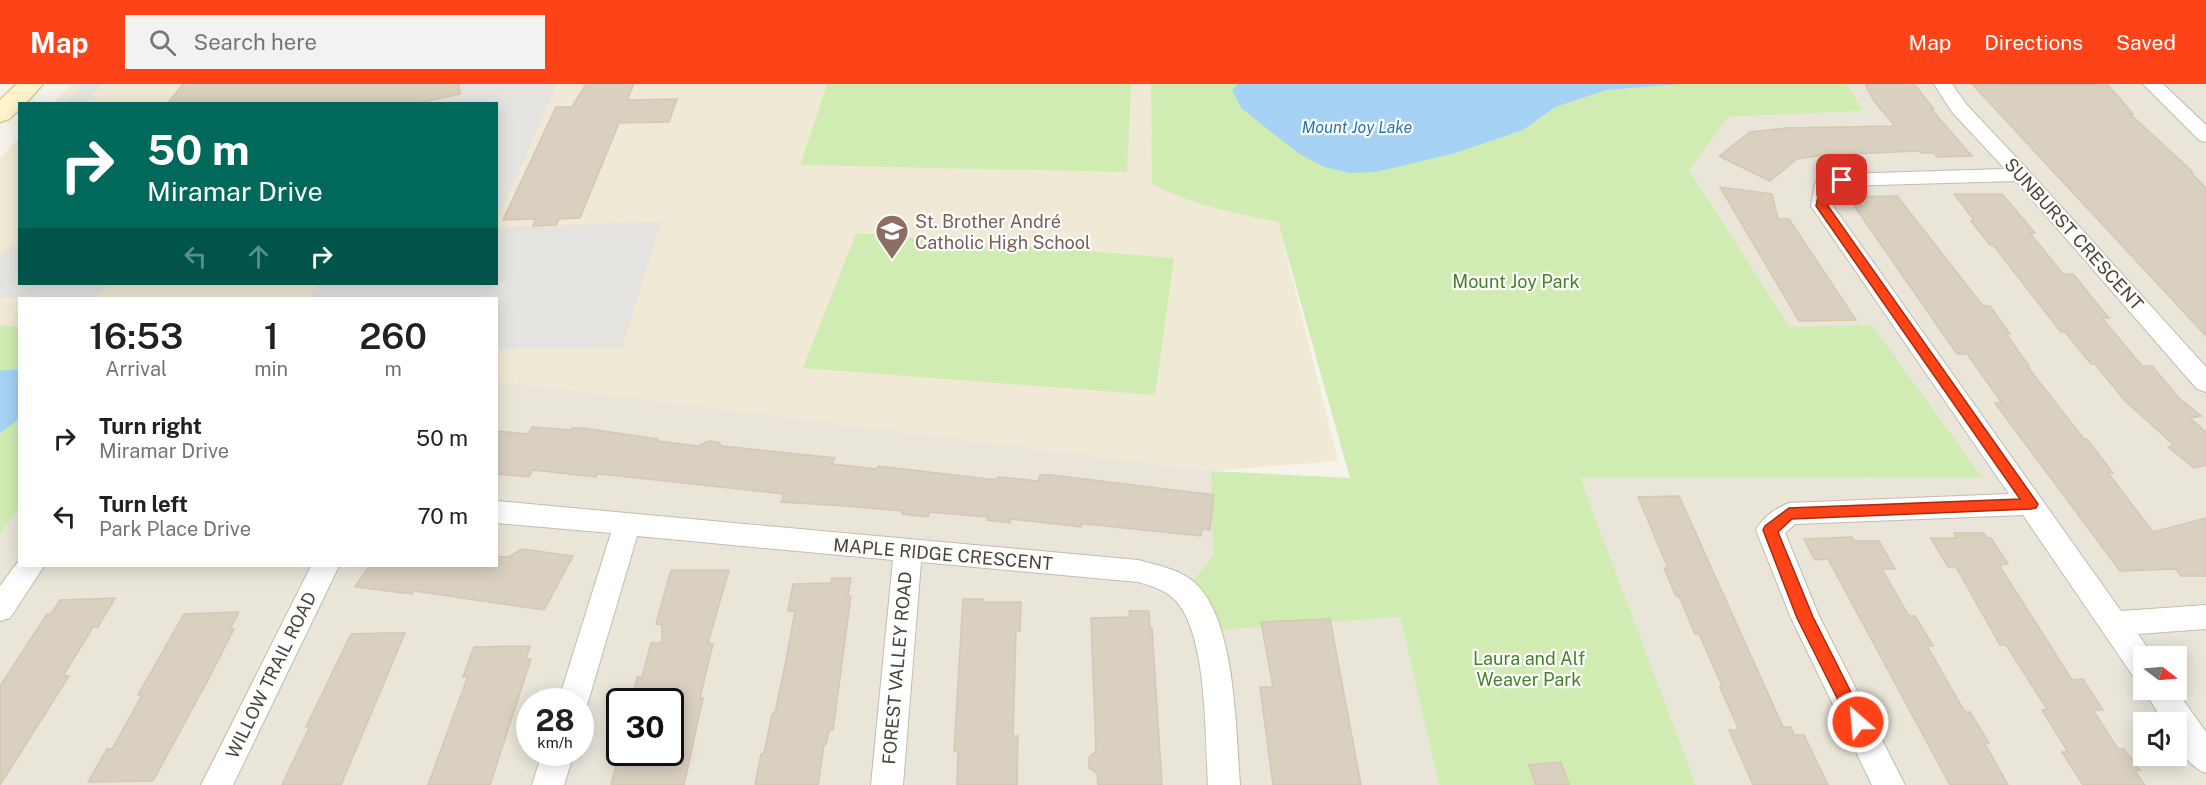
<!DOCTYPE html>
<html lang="en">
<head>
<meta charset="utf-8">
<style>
	:root { --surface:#fff; --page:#f2f2f2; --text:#202124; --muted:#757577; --accent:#ff4319 }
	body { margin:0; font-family:"Public Sans",sans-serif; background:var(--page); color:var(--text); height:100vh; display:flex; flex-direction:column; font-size:22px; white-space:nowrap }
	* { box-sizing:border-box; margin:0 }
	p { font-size:20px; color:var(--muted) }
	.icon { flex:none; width:33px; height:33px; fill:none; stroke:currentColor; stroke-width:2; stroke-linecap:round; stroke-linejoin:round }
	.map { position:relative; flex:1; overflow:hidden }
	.details { position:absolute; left:18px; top:213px; width:480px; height:270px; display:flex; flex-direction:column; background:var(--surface); border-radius:0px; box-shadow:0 3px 15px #0003 }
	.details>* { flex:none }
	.banner { position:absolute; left:18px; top:18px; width:480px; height:183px; border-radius:0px; box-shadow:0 3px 15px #0003; background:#00695c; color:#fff; overflow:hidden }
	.needle { width:39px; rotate:106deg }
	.buttons { position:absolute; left:2133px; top:562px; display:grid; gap:12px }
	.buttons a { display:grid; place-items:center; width:54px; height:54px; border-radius:0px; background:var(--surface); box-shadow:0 3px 15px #0003; font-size:30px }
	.speed { position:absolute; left:516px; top:604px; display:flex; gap:12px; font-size:30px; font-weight:700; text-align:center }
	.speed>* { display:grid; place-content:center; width:78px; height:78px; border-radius:50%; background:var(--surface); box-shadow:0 3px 15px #0003; line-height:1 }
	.speed small { font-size:15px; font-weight:400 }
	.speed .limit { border:3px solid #111; border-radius:9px; background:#fff; color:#111 }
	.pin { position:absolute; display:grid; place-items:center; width:51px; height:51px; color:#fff; margin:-26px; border-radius:12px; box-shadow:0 3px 9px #0006 }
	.me { position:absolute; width:66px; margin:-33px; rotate:333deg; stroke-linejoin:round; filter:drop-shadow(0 0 4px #0008) }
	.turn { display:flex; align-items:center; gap:21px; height:126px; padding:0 30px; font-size:27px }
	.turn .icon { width:78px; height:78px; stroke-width:2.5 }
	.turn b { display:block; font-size:42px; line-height:51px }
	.lanes { display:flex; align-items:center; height:57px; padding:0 30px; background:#0003; justify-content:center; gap:30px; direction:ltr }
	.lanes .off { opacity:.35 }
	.eta { display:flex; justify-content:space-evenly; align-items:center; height:102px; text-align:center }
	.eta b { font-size:36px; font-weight:600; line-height:42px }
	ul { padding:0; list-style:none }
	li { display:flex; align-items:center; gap:18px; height:78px; padding:0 30px }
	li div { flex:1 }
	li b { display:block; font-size:22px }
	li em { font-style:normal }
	header { display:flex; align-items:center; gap:36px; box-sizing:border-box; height:84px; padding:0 30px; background:var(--accent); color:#fff }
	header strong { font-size:28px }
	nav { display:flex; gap:33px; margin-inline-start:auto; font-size:21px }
	.search { width:420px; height:54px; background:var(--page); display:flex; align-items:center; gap:15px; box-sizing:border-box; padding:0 21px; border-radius:0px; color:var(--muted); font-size:22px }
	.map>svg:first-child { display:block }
	.residential { fill:#eae5d9; fill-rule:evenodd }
	.education { fill:#f0e9d5 }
	.green { fill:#d0ecb2 }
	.parking { fill:#e5e3df }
	.water { fill:#a5d2f5 }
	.building { fill:#d9d0c0; stroke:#d4c8b2; stroke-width:1.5 }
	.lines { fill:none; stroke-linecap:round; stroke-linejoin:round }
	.street-casing { stroke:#c3bcad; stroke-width:2 }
	.secondary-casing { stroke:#d8c999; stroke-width:3 }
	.street { fill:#fff; fill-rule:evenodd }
	.secondary { fill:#fff4cc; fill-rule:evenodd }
	.route { fill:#ff4319; stroke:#a62c10; stroke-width:1.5 }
	.labels { text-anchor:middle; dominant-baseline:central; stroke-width:4.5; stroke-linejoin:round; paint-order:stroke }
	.far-water-label { font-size:16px; font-style:italic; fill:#2876b6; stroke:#fff }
	.education-label { font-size:18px; fill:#785e54; stroke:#fff; text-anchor:start }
	.street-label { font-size:18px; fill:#4b4438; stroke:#fff }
	.park-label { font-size:18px; fill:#468226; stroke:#fff }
</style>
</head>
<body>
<header>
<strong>Map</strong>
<div class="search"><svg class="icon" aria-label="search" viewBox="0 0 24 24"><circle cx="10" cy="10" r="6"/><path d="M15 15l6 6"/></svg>Search here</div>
<nav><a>Map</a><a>Directions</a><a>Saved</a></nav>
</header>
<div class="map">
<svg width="2206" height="701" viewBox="0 0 2206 701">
	<rect width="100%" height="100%" fill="#f6f3eb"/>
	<g class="residential">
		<path d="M1847 0H2206V701H1696L1579 394 1981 393 1872 241 1790 243 1689 86 1727 33 1863 27ZM2144 573H2176V606H2144ZM2144 639H2176V672H2144Z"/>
		<path d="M497 297 1211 387 1213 471 1185 507 1207 547 1400 533 1439 701H0V449L19 425 20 482H496ZM530 618H580V669H530ZM620 618H670V669H620Z"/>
	</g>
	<polygon class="education" points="72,0 1151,0 1152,100 1278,138 1338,377 1211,387 497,297 496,214 20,214 19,243 0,241 0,74 19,54 20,200 496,200 496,20 53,19"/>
	<g class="green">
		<polygon points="827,0 1131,0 1127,88 800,81"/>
		<path d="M1151 0H1847L1863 27 1728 33 1689 86 1790 243 1872 241 1982 393 1580 394 1696 701H1439L1400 533 1207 547 1185 507 1213 471 1211 387 1350 394 1278 138C1234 129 1192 121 1152 100Z"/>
		<polygon points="856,149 1174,174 1155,311 803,284"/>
		<polygon points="0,241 20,243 19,425 0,449"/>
	</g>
	<g class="parking">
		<polygon points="83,0 103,0 85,19 65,19"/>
		<polygon points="445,0 557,0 497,137 496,20 433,20"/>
		<polygon points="661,138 622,264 497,265 496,214 308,214 318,200 496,200 497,143"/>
		<polygon points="12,161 19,161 20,200 109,200 98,214 0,214 0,172"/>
	</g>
	<g class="water">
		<polygon points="1238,0 1678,0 1606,6 1555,23 1523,46 1455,69 1376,88 1350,89 1324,83 1298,69 1241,24 1232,6"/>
		<polygon points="5,286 19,286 19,335 0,349 0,287"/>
	</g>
	<g class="building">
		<polygon points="183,0 459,0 460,10 415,20 167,20"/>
		<polygon points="586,0 634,0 627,16 677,15 669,38 619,39 580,134 559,135 556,141 533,142 536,135 503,136 556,23 572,23"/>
		<polygon points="1865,0 1914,0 1934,25 1931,25 1972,72 1937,73 1934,69 1921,69 1919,67 1824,71 1797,75 1770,97 1719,72 1750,48 1786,44 1895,42 1874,17"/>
		<polygon points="1972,0 2108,1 2133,30 2130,30 2193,88 2190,88 2206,104 2206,252"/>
		<polygon points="1720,103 1772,110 1778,135 1789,135 1856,236 1799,237"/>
		<polygon points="1954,110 2002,110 2035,149 2030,149 2063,190 2073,190 2109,234 2102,234 2142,282 2152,282 2179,314 2201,332 2190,334 2206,348 2206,381 2194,384 2168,363 2174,361 2125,317 2095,280 2091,280 2065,248 2061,248 1993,161 1990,161 1971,137 1974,136"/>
		<polygon points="1897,112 1983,222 1990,222 2010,250 2006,250 2029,282 2027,282 2084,355 2087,355 2113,389 2108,389 2153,448 2206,434 2206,492 2181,492 2176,485 2120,487 1995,319 2002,319 1967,270 1957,270 1848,113"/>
		<polygon points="532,343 571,346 572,344 584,344 658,355 657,357 698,362 709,357 718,358 722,362 732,363 835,374 832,380 877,385 878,382 997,396 998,393 1038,397 1040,391 1052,391 1214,411 1210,446 1202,445 1201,452 1086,440 1082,440 1081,443 1011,435 1010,439 987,436 988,433 930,428 928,433 902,430 903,427 845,422 781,418 784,410 601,390 597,390 596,393 533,386 529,393 496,390 496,347 528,350"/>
		<polygon points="1679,412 1783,643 1791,643 1794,651 1804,651 1828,701 1753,701 1729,646 1739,646 1720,603 1722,602 1699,550 1695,550 1679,512 1676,512 1664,484 1668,484 1638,413"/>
		<polygon points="1954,449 1984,449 1987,454 1991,454 2008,480 1999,481 2072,596 2083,595 2103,626 2093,626 2118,665 2124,665 2140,686 2135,687 2145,701 2083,701 2062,668 2068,668 2042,626 2047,625 2006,561 2000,561 1956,483 1948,483 1931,454 1957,454"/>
		<polygon points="1852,453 1855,457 1879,457 1895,485 1882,485 1909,532 1915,532 1933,562 1927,562 1965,628 1970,628 1989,659 1985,660 2008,701 1950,701 1828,475 1815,476 1804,455"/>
		<polygon points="522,465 573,472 544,526 414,507 412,510 355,503 369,482 496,482 496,472 508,473"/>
		<polygon points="671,486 729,486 708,559 713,560 700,614 703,614 684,701 611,701 619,669 670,669 670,618 631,618 637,593 642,593 651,559 662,559 662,541 656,540"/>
		<polygon points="832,494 851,494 848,512 851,512 833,646 829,646 826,660 824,661 818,701 755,701 761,670 764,669 772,630 775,629 786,576 795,527 788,527 793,500 831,499"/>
		<polygon points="115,514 98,543 93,543 63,592 69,592 0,701 0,602 47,530 51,530 60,516"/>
		<polygon points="963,515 983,515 983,518 1021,518 1020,547 1016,547 1013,652 1018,652 1017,701 957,701 958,667 954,667"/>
		<polygon points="1129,527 1149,527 1150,544 1152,544 1162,701 1098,701 1097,689 1089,684 1089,673 1096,667 1091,534 1130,533"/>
		<polygon points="239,528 230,545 234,545 208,596 153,697 88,698 107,665 112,665 142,611 138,611 184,530"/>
		<polygon points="1330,535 1361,701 1273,701 1260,603 1273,603 1261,538"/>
		<polygon points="386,549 405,549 341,701 282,701 310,642 306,643 351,550"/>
		<polygon points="530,562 526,575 531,575 490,701 428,701 468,592 463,593 474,563"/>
		<polygon points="1561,678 1569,701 1536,701 1529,681"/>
	</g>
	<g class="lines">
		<defs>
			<g id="street">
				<path d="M1934 0H1952L1966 20 2029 87 2206 283V308L2197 305 2016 97 1842 102 1835 104 1833 122 2121 527 2206 521V545L2138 550 2154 573H2144V596L2133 592 2023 431 1795 440 1785 449 1819 532 1905 701H1872L1791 534 1756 446C1763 433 1776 424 1789 419L2009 410 1811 122 1815 100 1818 96 1842 90 2005 85 1952 28Z"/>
				<polygon points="2143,0 2163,0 2206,41 2206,58 2199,56"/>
				<path d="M496 417 1138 476C1156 481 1179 485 1194 498 1236 535 1236 647 1240 701H1208C1205 654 1208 550 1175 516 1166 506 1151 502 1138 498L921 478 903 701H871L893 476 637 452 588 618 584 628 580 629V618H558L611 449 496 439Z"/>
				<polygon points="20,475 20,482 44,482 10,534 0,537 0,502"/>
				<polygon points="311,482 339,482 233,701 201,701"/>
				<path d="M2144 606H2176L2206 648V689C2185 681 2176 660 2176 639H2164Z"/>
				<polygon points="542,669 574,669 564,701 532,701"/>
			</g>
			<polygon id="secondary" points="17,0 43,0 25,20 20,20 20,25 9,35 0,38 0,16"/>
		</defs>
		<use href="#street" class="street-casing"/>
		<use href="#secondary" class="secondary-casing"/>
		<use href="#street" class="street"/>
		<use href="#secondary" class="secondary"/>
	</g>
	<polygon class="route" points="1842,92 1847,96 1830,102 1828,122 2038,420 2036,424 2031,425 1792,435 1778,448 1813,533 1866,638 1863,644 1858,646 1852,644 1797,534 1763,446 1765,442 1789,424 2020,415 1816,122 1821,98"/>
	<defs>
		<symbol id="school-pin" viewBox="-11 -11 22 30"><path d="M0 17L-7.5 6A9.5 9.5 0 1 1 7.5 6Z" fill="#8d6e63" stroke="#fff"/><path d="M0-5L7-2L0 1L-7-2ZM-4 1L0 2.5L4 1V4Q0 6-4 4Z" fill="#fff"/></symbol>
	</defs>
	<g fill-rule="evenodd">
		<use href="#school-pin" x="873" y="128" width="38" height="52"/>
	</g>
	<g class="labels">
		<g class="far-water-label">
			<text x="1357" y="43">Mount Joy Lake</text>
		</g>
		<g class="education-label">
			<text x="915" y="137">St. Brother André<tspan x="915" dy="21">Catholic High School</tspan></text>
		</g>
		<g class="street-label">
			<text transform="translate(2074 150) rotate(48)">SUNBURST CRESCENT</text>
			<text transform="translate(943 470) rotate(5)">MAPLE RIDGE CRESCENT</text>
			<text transform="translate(897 584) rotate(-85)">FOREST VALLEY ROAD</text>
			<text transform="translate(271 591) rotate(-64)">WILLOW TRAIL ROAD</text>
		</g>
		<g class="park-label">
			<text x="1516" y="197">Mount Joy Park</text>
			<text x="1529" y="574">Laura and Alf<tspan x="1529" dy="21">Weaver Park</tspan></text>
		</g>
	</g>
</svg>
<div class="buttons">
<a><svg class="needle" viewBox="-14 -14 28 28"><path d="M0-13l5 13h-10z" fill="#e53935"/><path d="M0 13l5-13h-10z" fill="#757577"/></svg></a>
<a><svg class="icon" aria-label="sound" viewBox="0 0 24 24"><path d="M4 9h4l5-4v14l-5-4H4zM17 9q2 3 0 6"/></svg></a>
</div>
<div class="speed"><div>28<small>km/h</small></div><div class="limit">30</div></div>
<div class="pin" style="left:1842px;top:96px;background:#d93025"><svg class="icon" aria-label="arrive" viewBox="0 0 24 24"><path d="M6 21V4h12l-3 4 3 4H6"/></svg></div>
<svg class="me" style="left:1858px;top:638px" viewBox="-20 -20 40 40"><circle r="17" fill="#ff4319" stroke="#fff" stroke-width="3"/><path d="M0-11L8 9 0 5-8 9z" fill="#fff"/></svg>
<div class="banner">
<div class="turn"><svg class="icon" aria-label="right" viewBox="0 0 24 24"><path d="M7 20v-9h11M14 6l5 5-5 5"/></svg><div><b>50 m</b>Miramar Drive</div></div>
<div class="lanes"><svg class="icon off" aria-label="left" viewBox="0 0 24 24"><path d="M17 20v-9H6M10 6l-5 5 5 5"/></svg><svg class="icon off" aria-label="ahead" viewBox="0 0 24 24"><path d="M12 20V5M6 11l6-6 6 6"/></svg><svg class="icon" aria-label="right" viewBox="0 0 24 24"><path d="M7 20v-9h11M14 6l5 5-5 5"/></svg></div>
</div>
<section class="details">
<div class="eta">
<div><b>16:53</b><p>Arrival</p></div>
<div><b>1</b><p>min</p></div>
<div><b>260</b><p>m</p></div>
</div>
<ul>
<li><svg class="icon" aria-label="right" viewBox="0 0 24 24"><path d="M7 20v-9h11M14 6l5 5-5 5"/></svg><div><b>Turn right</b><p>Miramar Drive</p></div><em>50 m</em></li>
<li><svg class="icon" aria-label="left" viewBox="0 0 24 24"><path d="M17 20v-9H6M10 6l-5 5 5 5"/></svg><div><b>Turn left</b><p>Park Place Drive</p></div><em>70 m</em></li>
</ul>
</section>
</div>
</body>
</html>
